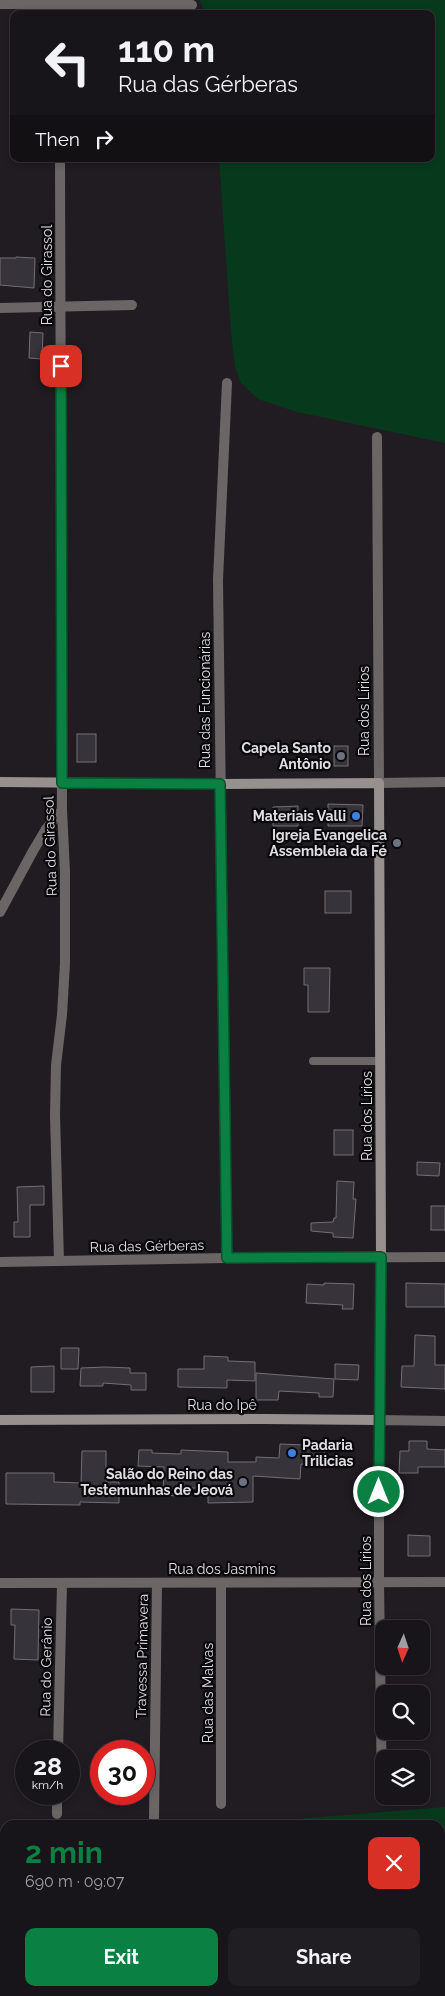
<!DOCTYPE html>
<html lang="en">
<head>
<meta charset="utf-8">
<style>
	:root { --surface:#18151a; --page:#211e23; --text:#f1f3f6; --muted:#9f9fa2; --line:#363439; --accent:#0b8043 }
	body { margin:0; font-family:Raleway,sans-serif; background:var(--page); color:var(--text); height:100vh; display:flex; flex-direction:column; font-size:19px; white-space:nowrap }
	* { box-sizing:border-box; margin:0 }
	p { font-size:16px; color:var(--muted) }
	.icon { flex:none; width:28px; height:28px; fill:none; stroke:currentColor; stroke-width:2; stroke-linecap:round; stroke-linejoin:round }
	.map { position:relative; flex:1; overflow:hidden }
	.drawer { position:absolute; left:0px; top:1820px; width:445px; height:176px; display:flex; flex-direction:column; background:var(--surface); border-radius:15px 15px 0 0; box-shadow:0 2px 8px #0003,0 0 0 1px var(--line) }
	.drawer>* { flex:none }
	.banner { position:absolute; left:10px; top:10px; width:425px; height:152px; border-radius:10px; box-shadow:0 2px 8px #0003,0 0 0 1px var(--line); background:#18151a; color:var(--text); overflow:hidden }
	.needle { width:32px; rotate:183deg }
	.fabs { position:absolute; left:375px; top:1620px; display:grid; gap:10px }
	.fabs a { display:grid; place-items:center; width:55px; height:55px; border-radius:10px; background:var(--surface); box-shadow:0 2px 8px #0003,0 0 0 1px var(--line); font-size:25px }
	.speed { position:absolute; left:15px; top:1740px; display:flex; gap:10px; font-size:25px; font-weight:700; text-align:center }
	.speed>* { display:grid; place-content:center; width:65px; height:65px; border-radius:50%; background:var(--surface); box-shadow:0 2px 8px #0003,0 0 0 1px var(--line); line-height:1 }
	.speed small { font-size:12px; font-weight:400 }
	.speed .limit { border:8px solid #d22; background:#fff; color:#111 }
	.pin { position:absolute; display:grid; place-items:center; width:42px; height:42px; color:#fff; margin:-21px; border-radius:10px; box-shadow:0 2px 8px #0006 }
	.me { position:absolute; width:55px; margin:-28px; rotate:0deg; stroke-linejoin:round; filter:drop-shadow(0 0 4px #0008) }
	.turn { display:flex; align-items:center; gap:18px; height:105px; padding:0 25px; font-size:22px }
	.turn .icon { width:65px; height:65px; stroke-width:2.5 }
	.turn b { display:block; font-size:35px; line-height:42px }
	.then { display:flex; align-items:center; height:48px; padding:0 25px; background:#0003; gap:10px; font-size:19px }
	.round { display:grid; place-items:center; flex:none; width:52px; height:52px; border-radius:10px; background:var(--page) }
	.overview { display:flex; align-items:center; justify-content:space-between; height:85px; padding:0 25px }
	h1 { font-size:30px; font-weight:700; line-height:38px; color:var(--accent) }
	.primary-button { display:flex; gap:10px; margin-top:auto; padding:10px 25px }
	.primary-button a { flex:1; height:58px; border-radius:10px; background:var(--accent); color:#fff; font-size:20px; font-weight:700; line-height:58px; text-align:center }
	.primary-button a+a { background:var(--page); color:var(--text) }
	.map>svg:first-child { display:block }
	.green { fill:#073a1d }
	.building { fill:#36333a; stroke:#726e76 }
	.lines { fill:none; stroke-linecap:round; stroke-linejoin:round }
	.lane { stroke:#6b6665; stroke-width:8 }
	.street { stroke:#6b6665; stroke-width:10 }
	.secondary { stroke:#97908e; stroke-width:10 }
	.route-casing { stroke:#07532c; stroke-width:12 }
	.route { stroke:#0b8043; stroke-width:9 }
	.worship-dot { fill:#6b7280; stroke:#09080a; stroke-width:2 }
	.shop-dot { fill:#3f7fe0; stroke:#09080a; stroke-width:2 }
	.labels { text-anchor:middle; dominant-baseline:central; stroke-width:4.5; stroke-linejoin:round; paint-order:stroke }
	.street-label { font-size:14px; fill:#e1dee2; stroke:#09080a }
	.poi-label { font-size:14px; font-weight:bold; fill:#e1dee2; stroke:#09080a; text-anchor:end }
</style>
</head>
<body>
<div class="map">
<svg width="445" height="1996" viewBox="0 0 445 1996">
	<rect width="100%" height="100%" fill="#201c22"/>
	<g class="green">
		<polygon points="200,0 445,0 445,443 297,412 258,399 241,383 235,367 231,331 219,159 431,159 431,14 205,14"/>
		<polygon points="445,1807 445,1996 0,1996 0,1843 5,1843 5,1991 440,1991 440,1825 224,1825"/>
	</g>
	<g class="building">
		<polygon points="16,257 35,258 34,288 0,285 0,258 16,258"/>
		<polygon points="30,332 43,333 42,359 29,358"/>
		<rect x="77" y="734" width="19" height="28"/>
		<rect x="334" y="746" width="14" height="20"/>
		<polygon points="328,804 363,805 362,826 328,826"/>
		<polygon points="298,806 298,826 273,826 273,807"/>
		<rect x="325" y="891" width="26" height="22"/>
		<polygon points="304,968 330,968 329,1012 308,1012 308,985 304,985"/>
		<rect x="334" y="1130" width="19" height="25"/>
		<polygon points="417,1162 440,1163 439,1176 417,1175"/>
		<polygon points="337,1181 354,1182 353,1199 356,1199 353,1238 333,1237 333,1233 311,1231 311,1223 333,1222 334,1218 336,1218"/>
		<polygon points="44,1186 44,1205 30,1205 30,1237 14,1237 14,1222 18,1222 17,1187"/>
		<rect x="431" y="1206" width="14" height="24"/>
		<polygon points="324,1283 354,1284 353,1309 342,1309 343,1305 306,1303 307,1284 324,1285"/>
		<polygon points="406,1283 445,1284 445,1307 406,1307"/>
		<polygon points="415,1335 435,1336 435,1365 445,1365 445,1389 401,1387 402,1366 414,1366"/>
		<polygon points="61,1348 79,1348 78,1369 61,1369"/>
		<polygon points="204,1356 228,1357 228,1361 255,1362 255,1381 227,1380 227,1388 178,1387 178,1369 204,1369"/>
		<polygon points="335,1364 359,1365 358,1380 335,1379"/>
		<polygon points="54,1366 54,1392 31,1392 31,1367"/>
		<polygon points="106,1367 130,1368 130,1373 146,1373 146,1390 131,1390 131,1385 103,1383 103,1386 80,1386 81,1368"/>
		<polygon points="256,1373 334,1379 333,1397 319,1397 319,1393 279,1391 278,1400 256,1400"/>
		<polygon points="409,1441 427,1441 427,1449 445,1450 445,1467 418,1467 418,1473 399,1473 400,1451 409,1451"/>
		<polygon points="280,1444 305,1445 305,1448 325,1449 324,1465 301,1464 300,1479 253,1476 253,1502 208,1503 208,1488 178,1488 178,1496 163,1495 164,1467 138,1466 139,1450 152,1450 152,1453 181,1454 181,1450 228,1452 228,1462 256,1462 256,1457 279,1458"/>
		<polygon points="82,1451 106,1451 106,1482 119,1482 119,1503 80,1502 80,1505 6,1504 6,1473 54,1473 54,1482 81,1483"/>
		<polygon points="408,1535 430,1536 430,1556 408,1556"/>
		<polygon points="11,1609 39,1610 38,1660 14,1659 15,1625 11,1625"/>
	</g>
	<g class="lines">
		<polyline class="lane" points="313,1061 380,1061"/>
		<g class="street">
			<polyline points="0,4 192,5"/>
			<polyline points="0,308 132,305"/>
			<polyline points="377,437 379,783 445,782"/>
			<polyline points="0,912 33,851 46,829 62,810"/>
			<polyline points="227,1258 218,580 227,383"/>
			<polyline points="59,1261 55,1115 56,1065 62,1015 65,963 65,872 62,810 60,159"/>
			<polyline points="0,1262 227,1258 445,1257"/>
			<polyline points="0,1583 445,1582"/>
			<polyline points="58,1751 62,1583"/>
			<polyline points="382,1795 379,1582 379,1420 445,1421"/>
			<polyline points="221,1804 221,1583"/>
			<polyline points="57,1814 57,1794"/>
			<polyline points="154,1820 157,1583"/>
		</g>
		<polyline class="secondary" points="0,782 220,784 379,783 381,1257 379,1420 264,1419 0,1420"/>
	</g>
	<g class="lines">
		<defs>
			<polyline id="route" points="61,366 62,783 220,784 227,1258 381,1257 379,1492"/>
		</defs>
		<use href="#route" class="route-casing"/>
		<use href="#route" class="route"/>
	</g>
	<g class="worship-dot">
		<circle cx="341" cy="756" r="5"/>
		<circle cx="397" cy="843" r="5"/>
		<circle cx="243" cy="1482" r="5"/>
	</g>
	<g class="shop-dot">
		<circle cx="356" cy="816" r="5"/>
		<circle cx="292" cy="1453" r="5"/>
	</g>
	<g class="labels">
		<g class="street-label">
			<text transform="translate(47 275) rotate(-90)">Rua do Girassol</text>
			<text transform="translate(205 700) rotate(-90)">Rua das Funcionárias</text>
			<text transform="translate(364 711) rotate(-90)">Rua dos Lírios</text>
			<text transform="translate(50 846) rotate(-92)">Rua do Girassol</text>
			<text transform="translate(367 1116) rotate(-90)">Rua dos Lírios</text>
			<text transform="translate(147 1246) rotate(-1)">Rua das Gérberas</text>
			<text x="222" y="1405">Rua do Ipê</text>
			<text x="222" y="1569">Rua dos Jasmins</text>
			<text transform="translate(366 1581) rotate(-90)">Rua dos Lírios</text>
			<text transform="translate(142 1656) rotate(-89)">Travessa Primavera</text>
			<text transform="translate(46 1667) rotate(-89)">Rua do Gerânio</text>
			<text transform="translate(208 1693) rotate(-90)">Rua das Malvas</text>
		</g>
		<g class="poi-label">
			<text x="331" y="748">Capela Santo<tspan x="331" dy="16">Antônio</tspan></text>
			<text x="346" y="816">Materiais Valli</text>
			<text x="387" y="835">Igreja Evangelica<tspan x="387" dy="16">Assembleia da Fé</tspan></text>
			<text x="302" y="1445" text-anchor="start">Padaria<tspan x="302" dy="16">Trilicias</tspan></text>
			<text x="233" y="1474">Salão do Reino das<tspan x="233" dy="16">Testemunhas de Jeová</tspan></text>
		</g>
	</g>
</svg>
<div class="fabs">
<a><svg class="needle" viewBox="-14 -14 28 28"><path d="M0-13l5 13h-10z" fill="#e53935"/><path d="M0 13l5-13h-10z" fill="#9f9fa2"/></svg></a>
<a><svg class="icon" aria-label="search" viewBox="0 0 24 24"><circle cx="10" cy="10" r="6"/><path d="M15 15l6 6"/></svg></a>
<a><svg class="icon" aria-label="layers" viewBox="0 0 24 24"><path d="M12 4l9 5-9 5-9-5zM3 14l9 5 9-5"/></svg></a>
</div>
<div class="speed"><div>28<small>km/h</small></div><div class="limit">30</div></div>
<div class="pin" style="left:61px;top:366px;background:#d93025"><svg class="icon" aria-label="arrive" viewBox="0 0 24 24"><path d="M6 21V4h12l-3 4 3 4H6"/></svg></div>
<svg class="me" style="left:379px;top:1492px" viewBox="-20 -20 40 40"><circle r="17" fill="#0b8043" stroke="#fff" stroke-width="3"/><path d="M0-11L8 9 0 5-8 9z" fill="#fff"/></svg>
<div class="banner">
<div class="turn"><svg class="icon" aria-label="left" viewBox="0 0 24 24"><path d="M17 20v-9H6M10 6l-5 5 5 5"/></svg><div><b>110 m</b>Rua das Gérberas</div></div>
<div class="then">Then<svg class="icon" aria-label="right" viewBox="0 0 24 24"><path d="M7 20v-9h11M14 6l5 5-5 5"/></svg></div>
</div>
<section class="drawer">
<div class="overview"><div><h1>2 min</h1><p>690 m · 09:07</p></div><a class="round" style="background:#d93025;color:#fff"><svg class="icon" aria-label="close" viewBox="0 0 24 24"><path d="M6 6l12 12M18 6L6 18"/></svg></a></div>
<div class="primary-button"><a>Exit</a><a>Share</a></div>
</section>
</div>
</body>
</html>
